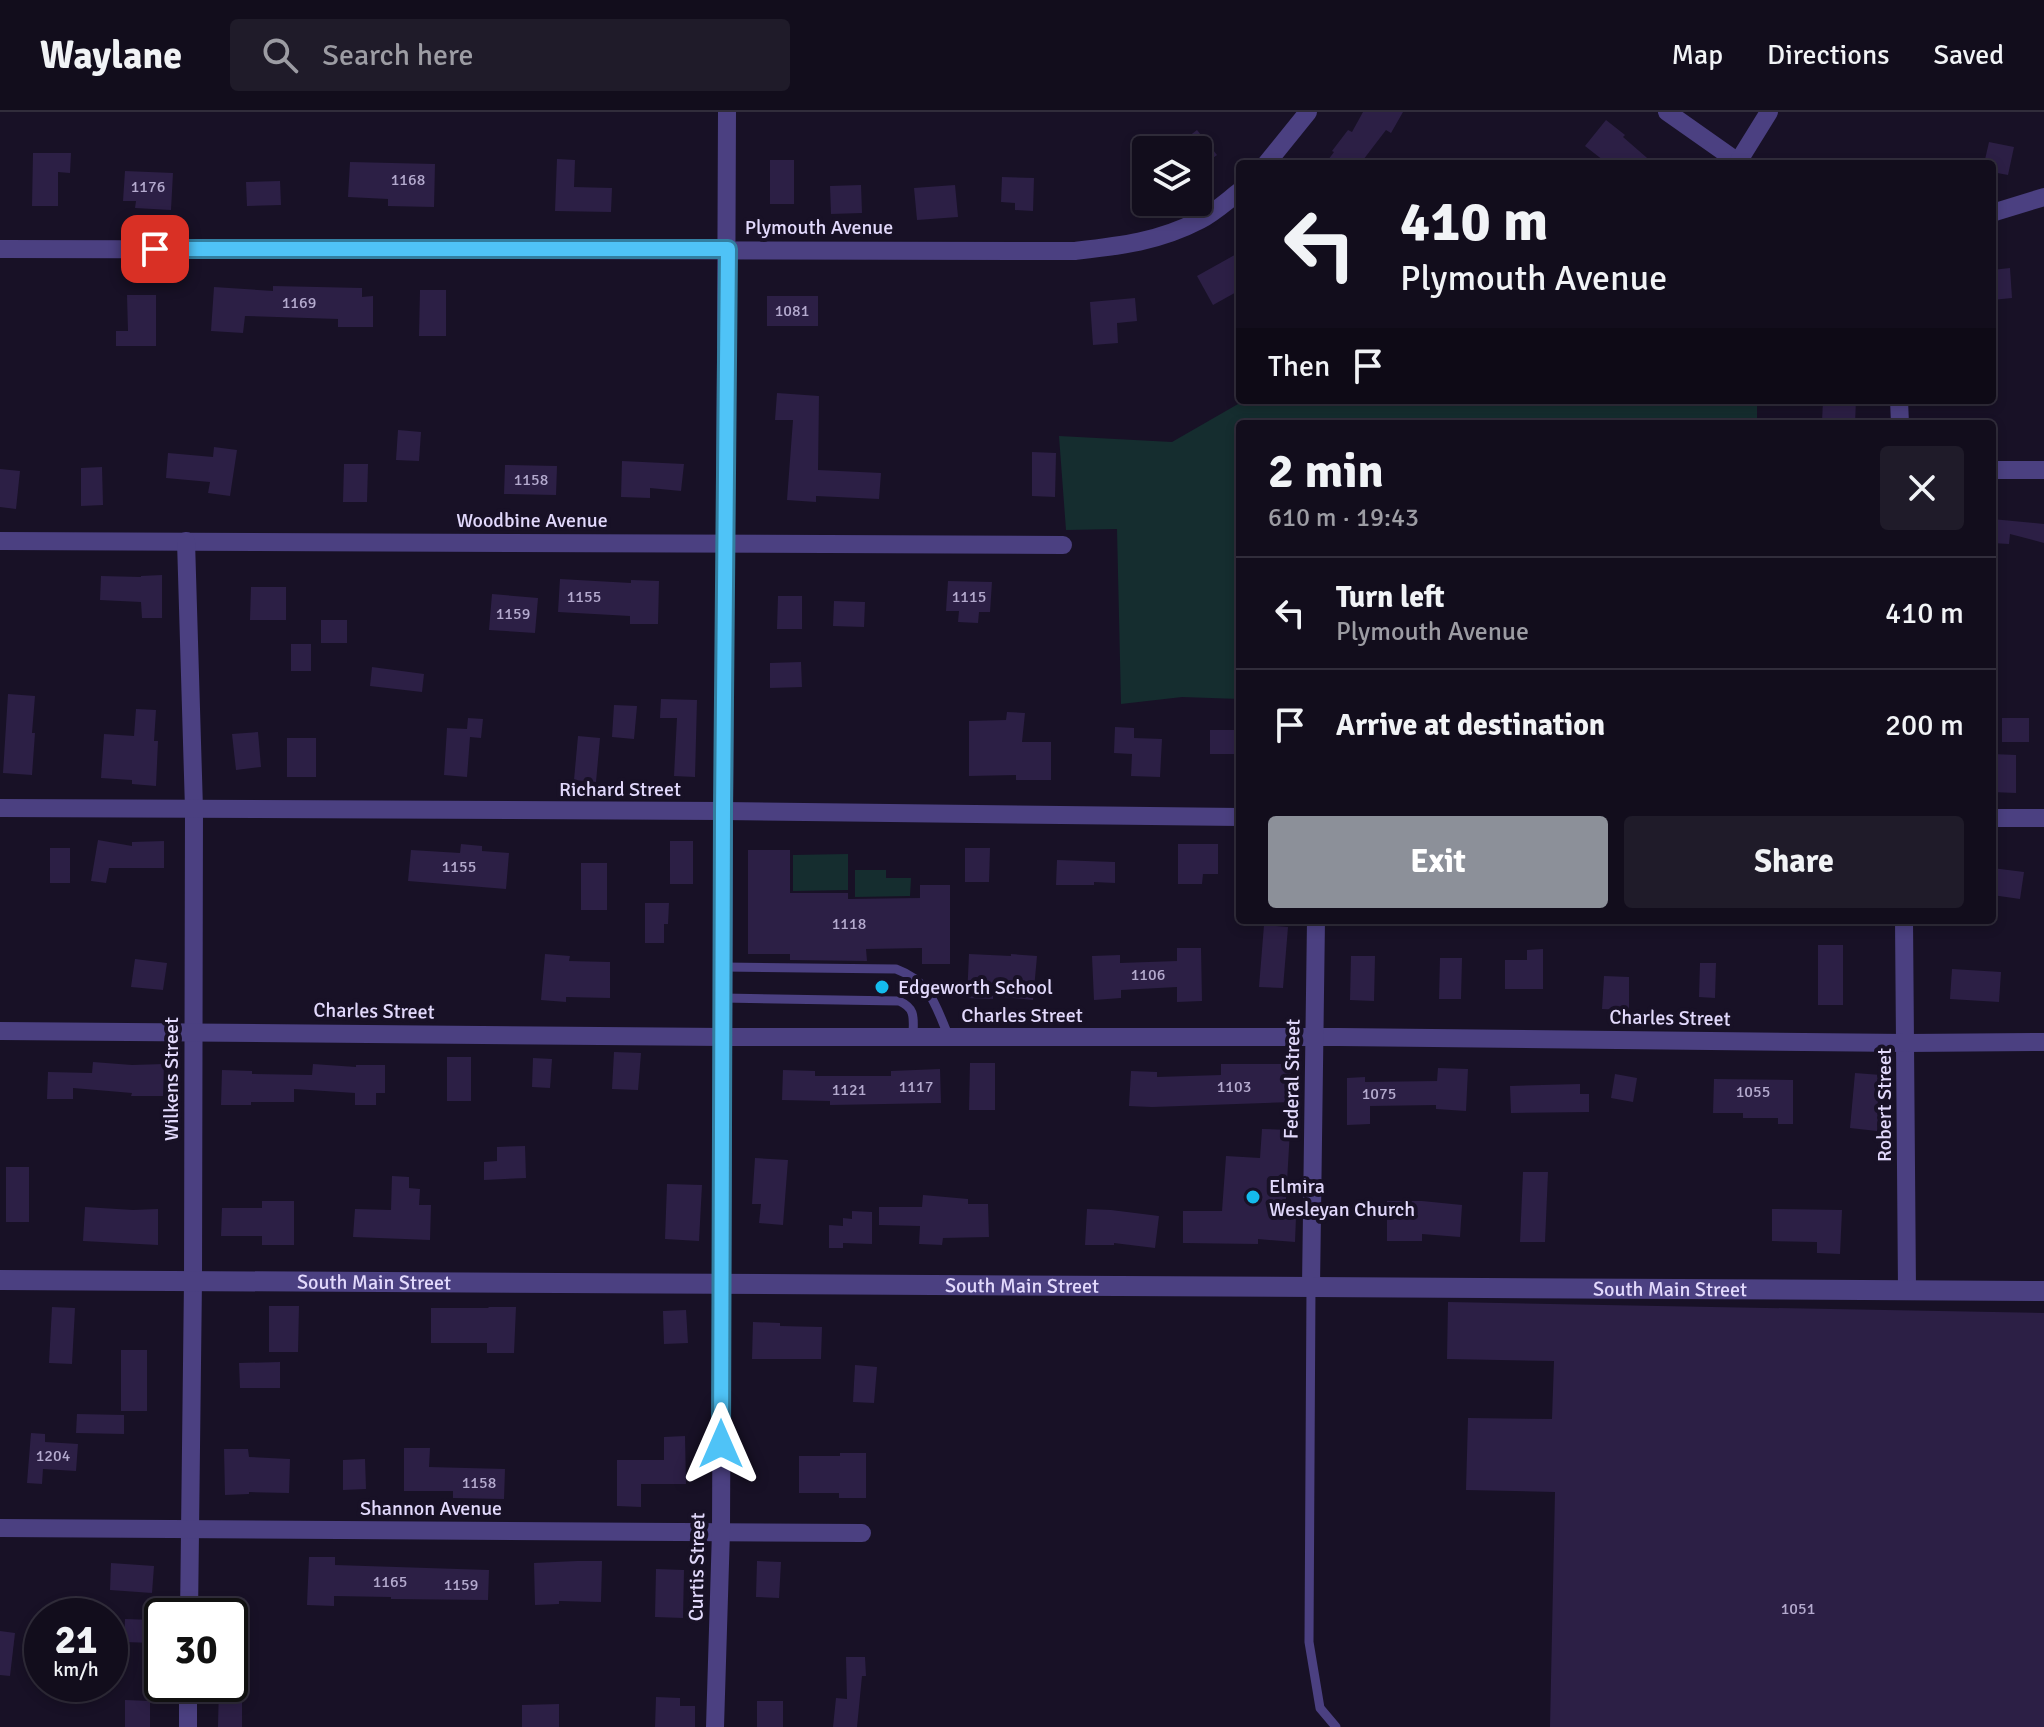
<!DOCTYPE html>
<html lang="en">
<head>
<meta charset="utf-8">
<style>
	:root { --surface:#120d1c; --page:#1f1b29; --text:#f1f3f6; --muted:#9c9ca3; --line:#312d3b; --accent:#8c9099 }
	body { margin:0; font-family:Signika,sans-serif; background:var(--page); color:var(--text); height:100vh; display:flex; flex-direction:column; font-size:30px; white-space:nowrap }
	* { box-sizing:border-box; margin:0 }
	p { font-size:26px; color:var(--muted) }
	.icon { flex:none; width:44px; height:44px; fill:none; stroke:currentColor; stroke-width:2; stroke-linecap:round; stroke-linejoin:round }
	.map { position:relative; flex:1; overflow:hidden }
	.sheet { position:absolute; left:1236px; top:308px; width:760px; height:504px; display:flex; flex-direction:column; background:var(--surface); border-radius:8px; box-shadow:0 4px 12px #0003,0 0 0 2px var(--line) }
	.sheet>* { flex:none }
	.hud { position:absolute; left:1236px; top:48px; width:760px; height:244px; border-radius:8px; box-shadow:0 4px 12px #0003,0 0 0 2px var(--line); background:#120d1c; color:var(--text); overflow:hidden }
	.buttons { position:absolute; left:1132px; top:24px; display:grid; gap:16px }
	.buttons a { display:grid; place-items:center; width:80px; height:80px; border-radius:8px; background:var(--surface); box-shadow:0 4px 12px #0003,0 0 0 2px var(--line); font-size:40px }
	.speed { position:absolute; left:24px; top:1486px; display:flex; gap:16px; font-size:40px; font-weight:700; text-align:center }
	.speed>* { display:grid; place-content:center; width:104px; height:104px; border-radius:50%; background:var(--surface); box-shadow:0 4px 12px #0003,0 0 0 2px var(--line); line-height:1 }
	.speed small { font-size:20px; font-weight:400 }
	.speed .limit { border:4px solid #111; border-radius:12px; background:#fff; color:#111 }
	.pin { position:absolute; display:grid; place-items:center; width:68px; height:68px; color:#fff; margin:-34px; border-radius:16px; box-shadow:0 4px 12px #0006 }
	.me { position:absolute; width:88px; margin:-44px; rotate:0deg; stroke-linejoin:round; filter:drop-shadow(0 0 6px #0008) }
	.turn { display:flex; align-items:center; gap:28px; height:168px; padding:0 32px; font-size:36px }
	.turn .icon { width:104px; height:104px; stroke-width:2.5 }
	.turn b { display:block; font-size:56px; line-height:68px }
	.then { display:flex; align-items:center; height:76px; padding:0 32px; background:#0003; gap:16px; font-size:30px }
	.round { display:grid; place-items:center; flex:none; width:84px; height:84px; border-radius:8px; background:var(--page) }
	.head { display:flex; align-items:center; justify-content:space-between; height:136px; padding:0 32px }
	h1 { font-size:48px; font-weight:800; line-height:60px }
	.primary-button { display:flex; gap:16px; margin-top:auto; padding:16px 32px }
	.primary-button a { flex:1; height:92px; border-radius:8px; background:var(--accent); color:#fff; font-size:32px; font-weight:800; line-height:92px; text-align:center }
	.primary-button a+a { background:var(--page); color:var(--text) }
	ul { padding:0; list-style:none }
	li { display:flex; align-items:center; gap:24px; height:112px; padding:0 32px; border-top:2px solid var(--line) }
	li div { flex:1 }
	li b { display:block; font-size:30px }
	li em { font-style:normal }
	header { display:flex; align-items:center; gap:48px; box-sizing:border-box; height:112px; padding:0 40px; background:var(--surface); border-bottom:2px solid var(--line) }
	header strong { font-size:38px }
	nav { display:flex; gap:44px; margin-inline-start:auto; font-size:28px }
	.search { width:560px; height:72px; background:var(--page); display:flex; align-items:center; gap:20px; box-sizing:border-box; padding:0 28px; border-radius:8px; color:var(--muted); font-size:30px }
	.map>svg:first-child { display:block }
	.green { fill:#152d2f }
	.building { fill:#2c1f45 }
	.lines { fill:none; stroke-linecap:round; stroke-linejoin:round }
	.service { stroke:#4b4081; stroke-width:9 }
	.minor { stroke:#4b4081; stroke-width:18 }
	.tertiary { stroke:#4b4081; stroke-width:20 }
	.route-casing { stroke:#337fa1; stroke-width:20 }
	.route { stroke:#4fc3f7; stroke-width:14 }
	.poi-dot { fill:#14bbed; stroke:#181126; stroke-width:3 }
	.labels { text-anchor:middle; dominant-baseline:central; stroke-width:8; stroke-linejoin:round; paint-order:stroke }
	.number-label { font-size:16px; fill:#b4aace }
	.street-label { font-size:20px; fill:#e2d9fc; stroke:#181126 }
	.poi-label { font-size:20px; fill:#e2d9fc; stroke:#181126; text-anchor:start }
</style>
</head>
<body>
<header>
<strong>Waylane</strong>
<div class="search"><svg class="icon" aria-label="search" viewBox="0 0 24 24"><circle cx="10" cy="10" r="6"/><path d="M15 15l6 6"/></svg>Search here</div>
<nav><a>Map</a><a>Directions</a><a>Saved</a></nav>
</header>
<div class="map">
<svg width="2044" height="1615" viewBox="0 0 2044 1615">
	<rect width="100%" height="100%" fill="#181126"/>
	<g class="green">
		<polygon points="1245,288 1757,288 1757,312 1240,312 1240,587 1182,585 1121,592 1117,417 1066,418 1059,324 1172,330"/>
		<polygon points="848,742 848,778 793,779 793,743"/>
		<polygon points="855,758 886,758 886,766 911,766 910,784 855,785"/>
	</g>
	<g class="building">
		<polygon points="1363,0 1403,0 1391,21 1386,18 1360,52 1325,52 1334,40 1332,39 1348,18 1352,20"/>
		<polygon points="1606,8 1625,23 1623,25 1654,52 1608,52 1585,34"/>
		<polygon points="1197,18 1217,43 1198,57 1198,38 1171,38"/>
		<polygon points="1989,30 2014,35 2008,63 1992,60 1992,52 1984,52"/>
		<polygon points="33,41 71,41 70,61 58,60 58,94 32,94"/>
		<polygon points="557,47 575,48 574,75 612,76 611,100 555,99"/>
		<rect x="770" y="48" width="24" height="44"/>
		<polygon points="350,50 435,52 434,95 388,94 388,87 348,85"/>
		<polygon points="125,59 173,61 171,98 135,96 136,89 123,89"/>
		<polygon points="1002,65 1034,66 1033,99 1015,98 1015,91 1001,90"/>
		<polygon points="280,69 281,93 247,94 246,70"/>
		<polygon points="861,73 862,101 831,102 830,74"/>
		<polygon points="955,73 958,105 917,108 914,76"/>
		<polygon points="1240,140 1240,178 1213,193 1197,164"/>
		<polygon points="2010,156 2012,186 1992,188 1992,158"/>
		<polygon points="273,174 362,176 362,185 373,184 373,215 338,215 338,207 245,204 243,221 211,219 214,175 273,179"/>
		<polygon points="420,178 446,178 446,224 419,224"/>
		<polygon points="127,183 156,183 156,234 116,234 116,219 128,219"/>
		<rect x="767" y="184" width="51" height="30"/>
		<polygon points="1135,186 1137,209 1117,211 1118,231 1093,233 1090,190"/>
		<polygon points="777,281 819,284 818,358 881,361 879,387 816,384 816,390 787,388 793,308 775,308"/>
		<polygon points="1823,288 1856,288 1855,312 1822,310"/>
		<polygon points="398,318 421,320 419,349 396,348"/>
		<polygon points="214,335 237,338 230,384 208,381 210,370 166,366 168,341 213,345"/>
		<polygon points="1032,340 1056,341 1055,385 1032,384"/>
		<polygon points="622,349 684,352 681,379 650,376 650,386 621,385"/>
		<polygon points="344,352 368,352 367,390 343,390"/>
		<polygon points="505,353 557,354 556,383 504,382"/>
		<polygon points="102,355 103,393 81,394 81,356"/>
		<polygon points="0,357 20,359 16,397 0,395"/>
		<polygon points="1992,407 2044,412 2044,431 2010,422 2009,432 1992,431"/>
		<polygon points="162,463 162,506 142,506 141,490 100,488 101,464 141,465 141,464"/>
		<polygon points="560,467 631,471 631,468 659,469 658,512 630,512 630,504 558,500"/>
		<polygon points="948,469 992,470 990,500 979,500 978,511 958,510 959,499 946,499"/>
		<polygon points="251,475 286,475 286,508 250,508"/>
		<polygon points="492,482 538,486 535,521 489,518"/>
		<polygon points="778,484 802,484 802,517 777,517"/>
		<polygon points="834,489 865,490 864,515 833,514"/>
		<rect x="321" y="508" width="26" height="23"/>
		<rect x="291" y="532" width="20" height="27"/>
		<polygon points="801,550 802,575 770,576 770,551"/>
		<polygon points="372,555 424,562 422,580 370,574"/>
		<polygon points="8,582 35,584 32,621 35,621 32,663 3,661"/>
		<polygon points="661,587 697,588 695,665 674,664 677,606 660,606"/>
		<polygon points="614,593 637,594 634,627 612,625"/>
		<polygon points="136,597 156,598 154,629 158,629 156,674 132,672 132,668 101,666 104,622 134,624"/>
		<polygon points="1007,600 1025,601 1022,630 1051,630 1051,668 1016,668 1016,663 969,664 969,609 1006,608"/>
		<polygon points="468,606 483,607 481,626 470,625 467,665 444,663 447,616 467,617"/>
		<rect x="2002" y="606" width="27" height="24"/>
		<polygon points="1115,615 1134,616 1134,626 1162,627 1160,665 1131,664 1132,642 1114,641"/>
		<rect x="1210" y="618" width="30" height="24"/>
		<polygon points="258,620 261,655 236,658 232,622"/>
		<polygon points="578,624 600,626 596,670 574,668"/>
		<rect x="287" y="626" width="29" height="39"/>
		<polygon points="1992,642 2016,643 2016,681 1992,680"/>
		<polygon points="98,728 132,734 132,730 164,729 164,756 109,756 106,771 91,769"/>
		<rect x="670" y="729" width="23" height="43"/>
		<polygon points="461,732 482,734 482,739 509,741 506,777 408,769 411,738 460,741"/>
		<polygon points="1178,732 1218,732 1218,762 1203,762 1202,772 1178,772"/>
		<rect x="50" y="736" width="20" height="35"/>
		<polygon points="965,736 990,736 989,770 965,770"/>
		<polygon points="748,738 790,738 790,781 848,781 848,787 920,786 920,773 950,773 950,852 922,852 922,836 866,837 867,849 790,848 790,842 748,842"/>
		<polygon points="1057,748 1115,750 1115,771 1094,770 1094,773 1056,773"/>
		<rect x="581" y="751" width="26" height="47"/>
		<polygon points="1992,756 2024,760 2020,787 1992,783"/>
		<polygon points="645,791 669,791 668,812 664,812 664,831 645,831"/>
		<polygon points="1264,813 1288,815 1283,876 1259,875"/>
		<rect x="1818" y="833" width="25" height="60"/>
		<polygon points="1177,836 1201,836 1202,889 1177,890 1177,875 1121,878 1121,886 1094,888 1092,844 1120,843 1120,851 1177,849"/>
		<polygon points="1543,837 1543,877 1505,877 1505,848 1527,848 1527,838"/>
		<polygon points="545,842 570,844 569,849 610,850 610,886 566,885 566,890 541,888"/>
		<polygon points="969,842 1011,844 1011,842 1037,844 1033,888 993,884 993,887 967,886"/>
		<polygon points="1351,844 1375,844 1374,889 1350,888"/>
		<polygon points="1440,846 1462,846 1461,887 1439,887"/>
		<polygon points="135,847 167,851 163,878 131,875"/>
		<polygon points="1700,851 1716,851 1715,886 1699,885"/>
		<polygon points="1952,857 2001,860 1999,890 1950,887"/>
		<polygon points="1604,864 1629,865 1629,898 1602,897"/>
		<polygon points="614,940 641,941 638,978 612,977"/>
		<rect x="447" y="945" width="24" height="44"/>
		<polygon points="533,946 552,947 550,976 532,975"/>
		<polygon points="93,950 132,953 164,952 163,984 131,984 132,981 73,976 73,987 47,987 48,960 92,961"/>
		<polygon points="970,951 995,951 995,998 969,998"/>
		<polygon points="313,952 356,955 356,953 385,953 385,981 376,981 376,993 355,993 355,981 294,977 294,990 251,990 251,993 221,993 222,958 252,959 252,962 312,963"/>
		<polygon points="1221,952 1290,952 1292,990 1152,995 1129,994 1131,959 1157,960 1157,965 1221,963"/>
		<polygon points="1438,956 1468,957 1466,999 1436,997 1436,993 1370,994 1370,1012 1347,1013 1347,966 1365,965 1365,970 1437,969"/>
		<polygon points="940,957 941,991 830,993 830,989 782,988 783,958 815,959 815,964 891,964 891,959"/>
		<polygon points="1855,961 1881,963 1877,1019 1850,1016"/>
		<polygon points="1615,962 1637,966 1633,990 1611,986"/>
		<polygon points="1714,967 1793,968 1793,1012 1778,1012 1778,1006 1743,1006 1743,1001 1713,1001"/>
		<polygon points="1580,972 1580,982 1589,982 1589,1000 1511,1001 1510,974"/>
		<polygon points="1262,1017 1290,1018 1285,1104 1296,1105 1295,1130 1258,1127 1258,1132 1183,1131 1183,1099 1222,1099 1226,1044 1260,1046"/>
		<polygon points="525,1034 526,1066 484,1068 484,1050 497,1049 497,1035"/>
		<polygon points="755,1046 788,1048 783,1113 759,1111 761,1092 752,1092"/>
		<rect x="6" y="1055" width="23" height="55"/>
		<polygon points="1523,1060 1548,1060 1545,1130 1520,1130"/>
		<polygon points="392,1064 409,1065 409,1076 420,1077 419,1093 431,1093 430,1128 353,1125 355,1097 391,1098"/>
		<polygon points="667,1072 702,1073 699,1129 665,1127"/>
		<polygon points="923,1083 968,1087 968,1092 988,1092 989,1125 943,1126 942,1133 919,1132 920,1114 879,1113 879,1095 922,1095"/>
		<polygon points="262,1089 294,1089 294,1133 262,1133 262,1124 221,1124 222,1096 262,1096"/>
		<polygon points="1387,1089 1422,1089 1462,1093 1460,1125 1422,1122 1422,1129 1387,1129"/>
		<polygon points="85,1095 133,1098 158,1097 158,1133 83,1129"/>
		<polygon points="1087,1097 1111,1098 1159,1104 1155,1136 1114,1131 1114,1133 1085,1133"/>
		<polygon points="1772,1097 1842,1098 1840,1142 1817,1141 1817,1130 1772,1129"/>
		<polygon points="852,1099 872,1100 872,1132 843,1131 843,1136 829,1136 829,1113 843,1114 843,1106 852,1107"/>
		<polygon points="1448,1190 2044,1201 2044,1615 1550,1615 1555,1380 1466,1378 1468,1306 1552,1307 1554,1249 1447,1247"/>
		<polygon points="269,1194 299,1194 298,1240 269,1240"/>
		<polygon points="52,1195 75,1196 72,1252 49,1251"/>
		<polygon points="489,1195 516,1195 514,1241 487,1241 487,1231 431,1231 431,1196 488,1196"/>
		<polygon points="686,1198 688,1231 664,1232 663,1199"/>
		<polygon points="753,1210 780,1211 780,1214 822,1215 821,1247 752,1247"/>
		<rect x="121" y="1238" width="26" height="61"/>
		<polygon points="280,1250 280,1276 240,1276 239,1251"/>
		<polygon points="855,1253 877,1255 874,1291 853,1290"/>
		<polygon points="77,1302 124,1303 124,1322 76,1321"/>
		<polygon points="31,1321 45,1322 45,1330 78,1332 76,1359 43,1357 42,1372 27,1371"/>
		<polygon points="685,1324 686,1372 641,1372 641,1395 617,1394 617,1348 664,1348 664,1325"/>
		<polygon points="404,1336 430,1336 429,1355 505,1357 504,1387 453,1386 453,1379 404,1379"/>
		<polygon points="224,1337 248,1337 249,1345 290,1347 289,1381 249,1380 249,1382 225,1383"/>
		<polygon points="840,1341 866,1341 866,1386 839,1386 839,1381 799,1381 799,1344 840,1344"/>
		<polygon points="365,1347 366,1377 343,1378 343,1348"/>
		<polygon points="309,1445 335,1445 335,1453 489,1458 488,1488 391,1487 391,1485 334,1484 334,1494 307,1493"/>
		<polygon points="577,1449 602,1449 601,1490 559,1489 559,1492 535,1493 534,1451"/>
		<polygon points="757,1449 781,1450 779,1486 756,1485"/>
		<polygon points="111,1451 154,1454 152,1481 110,1478"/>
		<polygon points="656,1457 684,1458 683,1506 655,1505"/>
		<polygon points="125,1507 154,1508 154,1531 124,1530"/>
		<polygon points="0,1519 15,1521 10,1564 0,1563"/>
		<polygon points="846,1545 865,1545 866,1564 862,1564 857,1615 833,1615 836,1586 847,1587"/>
		<polygon points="219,1572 242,1572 242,1615 218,1615"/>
		<polygon points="656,1585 680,1586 680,1594 695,1594 695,1615 655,1615"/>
		<polygon points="125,1588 150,1589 150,1615 125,1615"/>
		<rect x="757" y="1589" width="26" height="26"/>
		<polygon points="559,1592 559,1615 522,1615 522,1593"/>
	</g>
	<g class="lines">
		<g class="service">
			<path d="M723 855 896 857C931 870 935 893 949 925"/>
			<path d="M723 886 899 889C917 897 913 907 913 925"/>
			<polyline points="1311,1174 1309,1530 1320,1596 1336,1615"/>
		</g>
		<g class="minor">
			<polyline points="1667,0 1741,52"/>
			<polyline points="1738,50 1769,0"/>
			<polyline points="1266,52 1308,0"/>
			<polyline points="1992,101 2044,85"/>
			<path d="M0 137 1074 139C1119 134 1158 130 1200 108 1214 101 1227 89 1240 79"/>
			<polyline points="1899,288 1900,312"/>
			<polyline points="1992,358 2044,358"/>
			<polyline points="0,429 1063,433"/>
			<polyline points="186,429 194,697 193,1168 189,1504"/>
			<polyline points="0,696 723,699 1240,705"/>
			<polyline points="1992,706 2044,706"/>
			<polyline points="1904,808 1907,1178"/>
			<polyline points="0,919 723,925 1339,925 1906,931 2044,930"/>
			<polyline points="1311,1174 1316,808"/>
			<polyline points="0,1416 862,1421"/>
			<polyline points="188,1615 188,1572"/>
			<polyline points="715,1615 721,1419 727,0"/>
		</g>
		<path class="tertiary" id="s1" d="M0 1168 2044 1179"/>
	</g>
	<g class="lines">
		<defs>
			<polyline id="route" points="155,137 728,137 723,699 721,1332"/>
		</defs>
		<use href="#route" class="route-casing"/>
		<use href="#route" class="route"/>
	</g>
	<g class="poi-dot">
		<circle cx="882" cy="875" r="8"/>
		<circle cx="1253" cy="1085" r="8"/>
	</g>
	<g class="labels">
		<g class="number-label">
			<text x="408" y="68">1168</text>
			<text x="148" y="75">1176</text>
			<text x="299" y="191">1169</text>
			<text x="792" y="199">1081</text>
			<text x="531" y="368">1158</text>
			<text x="584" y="485">1155</text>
			<text x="969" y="485">1115</text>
			<text x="513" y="502">1159</text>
			<text x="459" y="755">1155</text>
			<text x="849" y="812">1118</text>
			<text x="1148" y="863">1106</text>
			<text x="916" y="975">1117</text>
			<text x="1234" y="975">1103</text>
			<text x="849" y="978">1121</text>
			<text x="1753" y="980">1055</text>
			<text x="1379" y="982">1075</text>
			<text x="53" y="1344">1204</text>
			<text x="479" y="1371">1158</text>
			<text x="390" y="1470">1165</text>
			<text x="461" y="1473">1159</text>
			<text x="1798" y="1497">1051</text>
		</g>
		<g class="street-label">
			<text x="819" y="115">Plymouth Avenue</text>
			<text x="532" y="408">Woodbine Avenue</text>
			<text x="620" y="677">Richard Street</text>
			<text transform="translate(374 899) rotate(1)">Charles Street</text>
			<text x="1022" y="903">Charles Street</text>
			<text transform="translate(1670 906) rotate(1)">Charles Street</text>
			<text transform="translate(171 967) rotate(-90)">Wilkens Street</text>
			<text transform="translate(1292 967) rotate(-89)">Federal Street</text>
			<text transform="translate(1884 993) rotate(-90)">Robert Street</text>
			<text stroke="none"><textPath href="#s1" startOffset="374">South Main Street</textPath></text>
			<text stroke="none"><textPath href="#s1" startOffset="1022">South Main Street</textPath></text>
			<text stroke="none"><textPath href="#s1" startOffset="1670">South Main Street</textPath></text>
			<text x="431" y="1396">Shannon Avenue</text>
			<text transform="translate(697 1455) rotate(-89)">Curtis Street</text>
		</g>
		<g class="poi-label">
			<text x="898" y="875">Edgeworth School</text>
			<text x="1269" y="1074">Elmira<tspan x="1269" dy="23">Wesleyan Church</tspan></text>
		</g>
	</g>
</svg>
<div class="buttons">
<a><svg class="icon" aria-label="layers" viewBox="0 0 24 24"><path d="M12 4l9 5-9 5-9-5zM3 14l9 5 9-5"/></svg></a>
</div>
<div class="speed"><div>21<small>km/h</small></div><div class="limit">30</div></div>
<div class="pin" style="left:155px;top:137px;background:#d93025"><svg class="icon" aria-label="arrive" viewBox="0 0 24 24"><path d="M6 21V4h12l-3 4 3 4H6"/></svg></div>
<svg class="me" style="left:721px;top:1332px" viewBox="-20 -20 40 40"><path d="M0-17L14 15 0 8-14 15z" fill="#4fc3f7" stroke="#fff" stroke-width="4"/></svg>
<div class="hud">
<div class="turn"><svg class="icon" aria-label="left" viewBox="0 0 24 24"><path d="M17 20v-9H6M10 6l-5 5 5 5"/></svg><div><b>410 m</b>Plymouth Avenue</div></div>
<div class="then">Then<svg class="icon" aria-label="arrive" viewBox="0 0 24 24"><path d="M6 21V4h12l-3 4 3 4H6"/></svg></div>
</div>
<section class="sheet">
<div class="head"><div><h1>2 min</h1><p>610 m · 19:43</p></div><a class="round"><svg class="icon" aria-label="close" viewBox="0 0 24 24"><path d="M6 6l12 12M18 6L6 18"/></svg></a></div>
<ul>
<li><svg class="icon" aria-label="left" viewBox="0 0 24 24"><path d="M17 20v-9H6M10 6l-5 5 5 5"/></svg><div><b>Turn left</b><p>Plymouth Avenue</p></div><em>410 m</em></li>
<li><svg class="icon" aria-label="arrive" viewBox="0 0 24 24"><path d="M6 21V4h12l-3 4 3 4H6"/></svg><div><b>Arrive at destination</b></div><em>200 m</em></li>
</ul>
<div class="primary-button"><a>Exit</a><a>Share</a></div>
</section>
</div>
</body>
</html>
